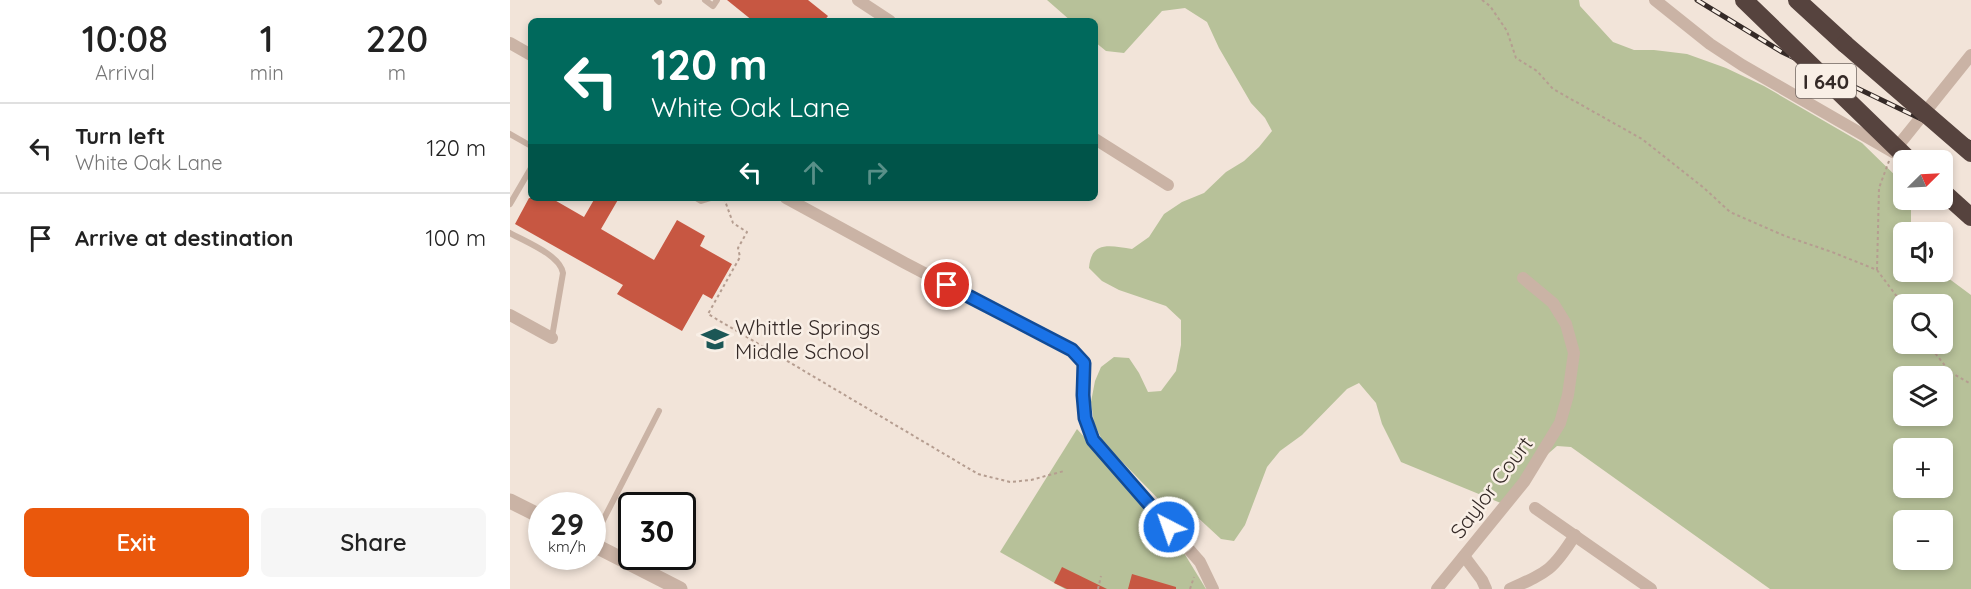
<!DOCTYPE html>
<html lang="en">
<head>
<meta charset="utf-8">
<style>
	:root { --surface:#fff; --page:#f6f6f6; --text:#222; --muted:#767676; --line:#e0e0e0; --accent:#ea580c }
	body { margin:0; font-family:Quicksand,sans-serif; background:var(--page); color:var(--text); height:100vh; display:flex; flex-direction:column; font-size:22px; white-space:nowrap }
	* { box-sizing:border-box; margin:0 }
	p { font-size:20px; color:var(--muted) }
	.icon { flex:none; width:33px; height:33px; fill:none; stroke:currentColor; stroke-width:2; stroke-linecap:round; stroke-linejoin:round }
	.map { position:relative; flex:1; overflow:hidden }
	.sheet { display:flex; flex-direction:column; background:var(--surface); width:510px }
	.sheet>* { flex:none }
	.guide { position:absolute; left:18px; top:18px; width:570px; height:183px; border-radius:9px; box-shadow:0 3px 9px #0003; background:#00695c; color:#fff; overflow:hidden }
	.needle { width:39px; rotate:66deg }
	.tools { position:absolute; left:1383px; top:150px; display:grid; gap:12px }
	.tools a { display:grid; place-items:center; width:60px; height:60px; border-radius:9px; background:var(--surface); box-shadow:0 3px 9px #0003; font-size:30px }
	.speed { position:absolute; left:18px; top:492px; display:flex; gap:12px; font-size:30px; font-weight:700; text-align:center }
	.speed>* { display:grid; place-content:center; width:78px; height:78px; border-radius:50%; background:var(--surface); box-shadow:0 3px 9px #0003; line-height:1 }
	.speed small { font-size:15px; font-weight:400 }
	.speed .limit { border:3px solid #111; border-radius:9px; background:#fff; color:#111 }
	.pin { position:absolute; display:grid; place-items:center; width:51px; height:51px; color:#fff; margin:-26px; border:3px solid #fff; border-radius:50%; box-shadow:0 2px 6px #0007 }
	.me { position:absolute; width:66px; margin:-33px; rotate:319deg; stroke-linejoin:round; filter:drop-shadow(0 0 4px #0008) }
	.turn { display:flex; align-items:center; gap:21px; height:126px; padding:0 24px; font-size:27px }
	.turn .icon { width:78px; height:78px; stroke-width:2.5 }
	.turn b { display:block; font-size:42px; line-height:51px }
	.lanes { display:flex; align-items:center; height:57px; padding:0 24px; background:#0003; justify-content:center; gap:30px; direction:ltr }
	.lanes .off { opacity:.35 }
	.eta { display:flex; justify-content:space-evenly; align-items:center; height:102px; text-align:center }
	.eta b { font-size:36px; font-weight:600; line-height:42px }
	.primary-button { display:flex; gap:12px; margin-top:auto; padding:12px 24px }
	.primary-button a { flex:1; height:69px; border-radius:9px; background:var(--accent); color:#fff; font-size:24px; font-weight:600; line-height:69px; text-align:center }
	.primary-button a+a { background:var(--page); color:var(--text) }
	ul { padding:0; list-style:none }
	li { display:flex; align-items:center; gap:18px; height:90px; padding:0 24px; border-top:2px solid var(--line) }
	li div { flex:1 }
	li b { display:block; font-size:22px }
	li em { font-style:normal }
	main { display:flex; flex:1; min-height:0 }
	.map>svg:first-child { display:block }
	.green { fill:#b7c199; fill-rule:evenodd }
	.building { fill:#c75742 }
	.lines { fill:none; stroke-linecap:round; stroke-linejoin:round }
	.path { stroke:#b59d90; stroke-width:2; stroke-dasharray:3 3; stroke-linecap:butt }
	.service { stroke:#cab3a5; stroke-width:6 }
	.minor { stroke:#cab3a5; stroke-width:12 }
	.tertiary { stroke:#cab3a5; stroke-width:15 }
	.motorway { stroke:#56433e; stroke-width:18 }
	.rail-casing { stroke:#352a27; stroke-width:5 }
	.rail { stroke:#f9efe6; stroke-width:3; stroke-dasharray:9; stroke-linecap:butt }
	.motorway-bridge { stroke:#56433e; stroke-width:18 }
	.route-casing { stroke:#114b97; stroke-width:15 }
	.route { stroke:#1a73e8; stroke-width:10 }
	.labels { text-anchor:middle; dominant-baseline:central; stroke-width:5; stroke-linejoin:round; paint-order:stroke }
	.shield { fill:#f9efe6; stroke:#706560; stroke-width:1.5 }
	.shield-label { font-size:20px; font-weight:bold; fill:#352a27 }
	.poi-label { font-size:21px; fill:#352a27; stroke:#f9efe6; text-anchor:start }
	.street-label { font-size:21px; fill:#352a27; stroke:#f9efe6 }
</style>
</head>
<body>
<main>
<section class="sheet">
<div class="eta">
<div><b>10:08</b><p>Arrival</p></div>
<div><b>1</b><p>min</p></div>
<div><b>220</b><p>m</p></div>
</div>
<ul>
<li><svg class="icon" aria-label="left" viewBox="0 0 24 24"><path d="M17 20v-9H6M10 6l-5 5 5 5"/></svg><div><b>Turn left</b><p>White Oak Lane</p></div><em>120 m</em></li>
<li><svg class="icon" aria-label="arrive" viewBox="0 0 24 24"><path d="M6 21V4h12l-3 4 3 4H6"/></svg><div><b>Arrive at destination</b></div><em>100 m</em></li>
</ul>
<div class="primary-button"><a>Exit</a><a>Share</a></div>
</section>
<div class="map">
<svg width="1461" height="589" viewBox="0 0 1461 589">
	<rect width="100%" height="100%" fill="#f2e4d9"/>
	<g class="green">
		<path d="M537 0H1069L1070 6 1103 42 1124 50H1144L1177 54 1216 68 1254 86 1352 143 1393 183 1394 200H1401V223L1405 232H1394V272H1430L1461 295V589H1260L1061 447 1047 446 1032 459 998 506 891 462 872 424 866 403 849 383 837 389 792 435 770 451 757 467 735 525 724 541 711 539 685 515H672L656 507 593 442 584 423 581 402 585 381 591 367 604 357 619 358 629 373 638 392 651 391 666 371 671 345V320L656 306 609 290 592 281 579 268C581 240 601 246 622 249L639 237 654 214 672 202 694 193 716 172 734 161 749 147 762 131 755 118 741 103 709 48 697 22 675 8 652 11 614 53 596 51 585 42V21H561ZM1394 304H1432V344H1394ZM1394 376H1432V416H1394ZM1394 448H1432V488H1394ZM1394 520H1432V560H1394Z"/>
		<polygon points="567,429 663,535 696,589 555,589 490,552"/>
	</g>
	<g class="building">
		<polygon points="217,0 298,0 318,16 314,21 243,21"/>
		<polygon points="19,198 41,198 74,217 85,198 109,198 91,229 144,260 167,220 195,236 190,246 222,264 202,299 193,294 172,331 107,294 113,285 5,224"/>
		<polygon points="552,567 597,589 557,589 544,583"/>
		<polygon points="622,574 666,587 666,589 618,589"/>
	</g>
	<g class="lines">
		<g class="path">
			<polyline points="972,0 980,6 997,31 1006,58 1027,71 1043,89 1132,139 1194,188 1220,212 1275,236 1322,252 1367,270 1394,306"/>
			<polyline points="214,198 223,223 237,232 228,248 230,257 198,314 468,474 500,482 521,480 554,471"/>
			<polyline points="1367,270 1369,188 1379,161"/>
			<polyline points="1418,344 1440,372 1461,384"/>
			<polyline points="588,589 591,576"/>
			<polyline points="680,589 684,577"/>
		</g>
		<g class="service">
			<polyline points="147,0 149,2"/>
			<polyline points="195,0 203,6 207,0"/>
			<polyline points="0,134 21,146"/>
			<polyline points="186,198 191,201 201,198"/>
			<polyline points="0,204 21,168"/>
			<path d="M0 233C16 242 50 255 53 273L42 337"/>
			<polyline points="82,542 149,411"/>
		</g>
		<g class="minor">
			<polyline points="348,0 380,21"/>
			<polyline points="1145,0 1200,44 1232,65 1383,152 1461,55"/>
			<polyline points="0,43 21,55"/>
			<polyline points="585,139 658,185"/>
			<polyline points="276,198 395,263 562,350 574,363 573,395 575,418 583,440 690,562 703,589"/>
			<polyline points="0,315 42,338"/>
			<polyline points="1025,508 1141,589"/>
			<polyline points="954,556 972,580 976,589"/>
			<polyline points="927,589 1014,482 1050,423 1058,395 1064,353 1056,324 1043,303 1013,278"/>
			<path d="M1000 589C1038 572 1043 570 1065 535"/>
		</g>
		<g class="tertiary">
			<polyline points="0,501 32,517"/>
			<polyline points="82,544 170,589"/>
		</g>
		<g class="motorway">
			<polyline points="1287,0 1335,44"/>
			<polyline points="1432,191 1461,217"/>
		</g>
		<defs>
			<polyline id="rail" points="1187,0 1272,52 1461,143"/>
		</defs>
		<use href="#rail" class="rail-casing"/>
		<use href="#rail" class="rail"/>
		<g class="motorway-bridge">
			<polyline points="1234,0 1399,160"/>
			<polyline points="1335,44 1461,153"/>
		</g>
	</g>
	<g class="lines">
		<defs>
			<polyline id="route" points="437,285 562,350 574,363 573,395 575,418 583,440 659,527"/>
		</defs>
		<use href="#route" class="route-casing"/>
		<use href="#route" class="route"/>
	</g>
	<defs>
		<symbol id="school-bare" viewBox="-9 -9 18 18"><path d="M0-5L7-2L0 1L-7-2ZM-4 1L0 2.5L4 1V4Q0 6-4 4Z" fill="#1c5756" stroke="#f9efe6" stroke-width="2.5" paint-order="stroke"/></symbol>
	</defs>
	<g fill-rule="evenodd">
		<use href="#school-bare" x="186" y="320" width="38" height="38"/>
	</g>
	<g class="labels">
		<rect class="shield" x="1286" y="64" width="60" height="34" rx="4.5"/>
		<g class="shield-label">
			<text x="1316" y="81">I 640</text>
		</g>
		<g class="poi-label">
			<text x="225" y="327">Whittle Springs<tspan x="225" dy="24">Middle School</tspan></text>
		</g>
		<g class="street-label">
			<text transform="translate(981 487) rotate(-53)">Saylor Court</text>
		</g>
	</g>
</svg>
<div class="tools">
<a><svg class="needle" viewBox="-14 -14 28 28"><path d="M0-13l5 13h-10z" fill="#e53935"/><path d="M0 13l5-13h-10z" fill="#767676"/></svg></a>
<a><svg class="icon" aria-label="sound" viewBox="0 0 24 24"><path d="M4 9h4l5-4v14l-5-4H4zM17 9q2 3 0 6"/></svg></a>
<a><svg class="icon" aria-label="search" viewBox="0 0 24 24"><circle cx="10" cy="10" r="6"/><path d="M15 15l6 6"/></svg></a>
<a><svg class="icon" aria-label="layers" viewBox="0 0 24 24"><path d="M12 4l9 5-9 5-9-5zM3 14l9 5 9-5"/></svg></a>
<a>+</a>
<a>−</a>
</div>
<div class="speed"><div>29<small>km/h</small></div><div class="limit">30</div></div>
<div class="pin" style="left:437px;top:285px;background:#d93025"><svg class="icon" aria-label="arrive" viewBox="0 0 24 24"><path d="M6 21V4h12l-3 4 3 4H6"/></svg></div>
<svg class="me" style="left:659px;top:527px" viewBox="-20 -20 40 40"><circle r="17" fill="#1a73e8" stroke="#fff" stroke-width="3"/><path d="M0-11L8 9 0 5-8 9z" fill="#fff"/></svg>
<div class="guide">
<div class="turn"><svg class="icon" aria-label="left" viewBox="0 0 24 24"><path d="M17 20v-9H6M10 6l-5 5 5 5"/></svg><div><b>120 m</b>White Oak Lane</div></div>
<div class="lanes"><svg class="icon" aria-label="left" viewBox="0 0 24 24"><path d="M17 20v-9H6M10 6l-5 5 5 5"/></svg><svg class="icon off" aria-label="ahead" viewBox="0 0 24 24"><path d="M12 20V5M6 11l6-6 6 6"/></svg><svg class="icon off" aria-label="right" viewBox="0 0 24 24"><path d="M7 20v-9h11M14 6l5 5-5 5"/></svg></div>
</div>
</div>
</main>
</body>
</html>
